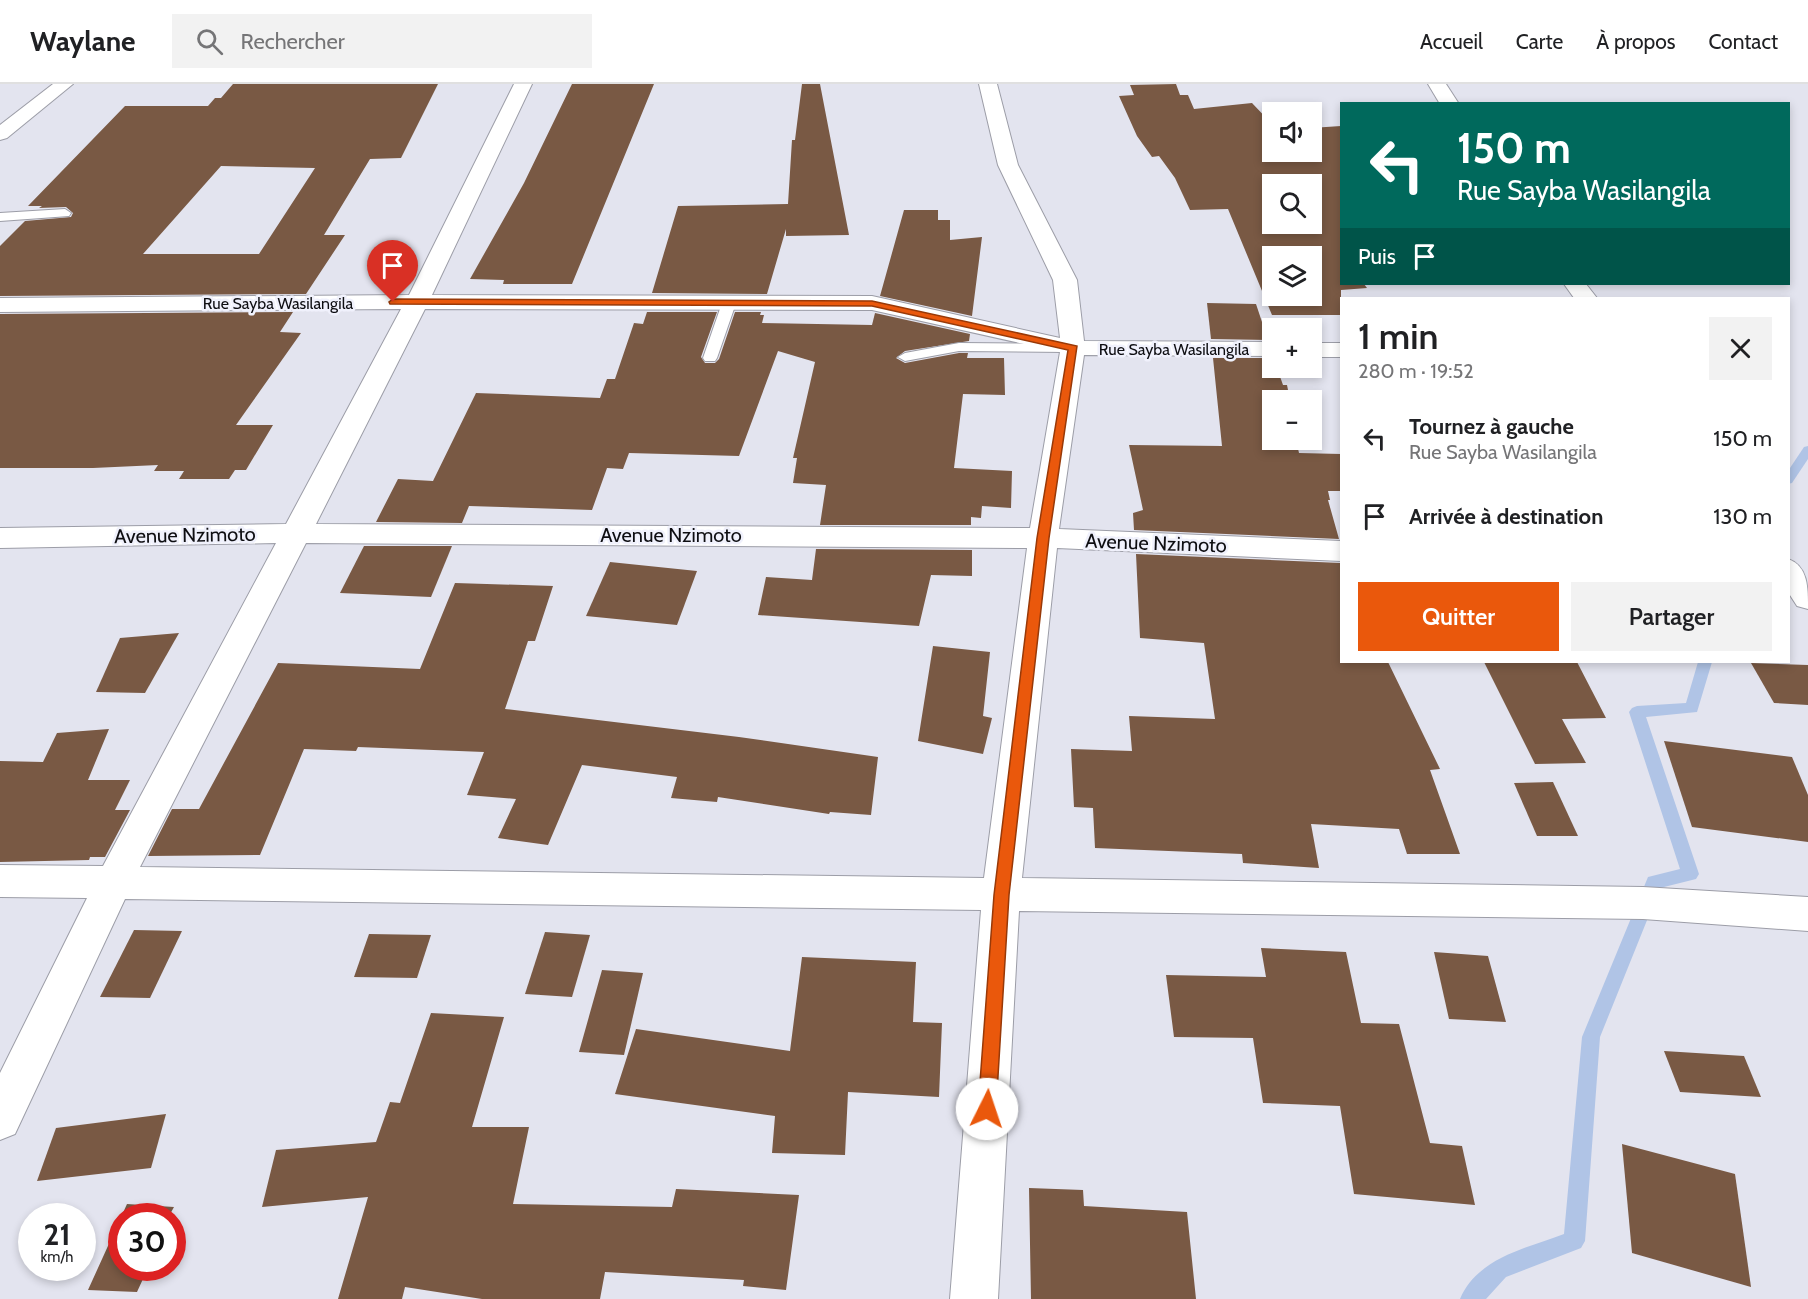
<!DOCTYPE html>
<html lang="fr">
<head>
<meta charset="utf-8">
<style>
	:root { --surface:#fff; --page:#f2f2f2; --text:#202124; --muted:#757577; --line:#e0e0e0; --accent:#ea580c }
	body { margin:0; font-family:Cabin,sans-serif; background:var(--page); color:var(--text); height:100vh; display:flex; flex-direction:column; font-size:22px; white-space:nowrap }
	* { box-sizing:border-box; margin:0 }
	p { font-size:20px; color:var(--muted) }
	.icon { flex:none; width:33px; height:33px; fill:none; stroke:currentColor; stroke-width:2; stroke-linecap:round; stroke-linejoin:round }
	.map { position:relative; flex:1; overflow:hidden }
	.panel { position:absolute; left:1340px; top:213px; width:450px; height:366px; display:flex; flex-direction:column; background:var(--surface); border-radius:0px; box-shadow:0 3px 9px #0003 }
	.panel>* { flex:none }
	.banner { position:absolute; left:1340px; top:18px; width:450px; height:183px; border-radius:0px; box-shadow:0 3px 9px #0003; background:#00695c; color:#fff; overflow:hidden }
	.buttons { position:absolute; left:1262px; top:18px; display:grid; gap:12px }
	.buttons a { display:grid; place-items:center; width:60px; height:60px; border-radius:0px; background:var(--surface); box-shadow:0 3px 9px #0003; font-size:30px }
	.speed { position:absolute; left:18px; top:1119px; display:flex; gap:12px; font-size:30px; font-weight:700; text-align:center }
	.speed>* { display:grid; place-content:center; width:78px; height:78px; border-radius:50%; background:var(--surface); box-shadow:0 3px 9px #0003; line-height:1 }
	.speed small { font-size:15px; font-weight:400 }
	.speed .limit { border:9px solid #d22; background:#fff; color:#111 }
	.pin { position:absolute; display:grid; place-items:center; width:51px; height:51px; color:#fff; margin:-62px -26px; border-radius:50% 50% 50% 0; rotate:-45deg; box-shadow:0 0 6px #0007 }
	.pin .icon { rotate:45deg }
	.me { position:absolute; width:66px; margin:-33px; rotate:4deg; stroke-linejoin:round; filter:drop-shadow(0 0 4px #0008) }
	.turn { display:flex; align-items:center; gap:21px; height:126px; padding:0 18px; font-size:27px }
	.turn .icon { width:78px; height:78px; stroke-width:2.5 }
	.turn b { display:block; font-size:42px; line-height:51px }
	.then { display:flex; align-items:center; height:57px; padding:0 18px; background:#0003; gap:12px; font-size:22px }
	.round { display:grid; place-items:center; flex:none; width:63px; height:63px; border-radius:0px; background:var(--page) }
	.summary { display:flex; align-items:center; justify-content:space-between; height:102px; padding:0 18px }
	h1 { font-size:36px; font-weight:600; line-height:45px }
	.action { display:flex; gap:12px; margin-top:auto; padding:12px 18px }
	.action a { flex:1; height:69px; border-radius:0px; background:var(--accent); color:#fff; font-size:24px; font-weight:600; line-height:69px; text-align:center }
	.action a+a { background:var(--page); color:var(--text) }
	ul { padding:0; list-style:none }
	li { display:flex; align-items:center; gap:18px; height:78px; padding:0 18px }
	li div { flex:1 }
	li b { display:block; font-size:22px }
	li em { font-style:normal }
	header { display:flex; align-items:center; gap:36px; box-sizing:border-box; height:84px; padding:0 30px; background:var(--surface); border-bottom:2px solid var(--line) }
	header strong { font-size:28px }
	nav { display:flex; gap:33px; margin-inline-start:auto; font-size:21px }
	.search { width:420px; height:54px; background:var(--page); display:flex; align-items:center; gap:15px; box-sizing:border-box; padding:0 21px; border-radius:0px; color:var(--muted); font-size:22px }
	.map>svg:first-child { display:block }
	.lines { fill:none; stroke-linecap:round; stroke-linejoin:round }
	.stream { fill:#b0c4e6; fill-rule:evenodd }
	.building { fill:#795944; fill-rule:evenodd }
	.service-casing { stroke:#9c9da7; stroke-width:2 }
	.minor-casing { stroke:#9c9da7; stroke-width:2 }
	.service { fill:#fff; fill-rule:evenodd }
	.minor { fill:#fff; fill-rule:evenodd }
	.route { fill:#ea580c; stroke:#983908; stroke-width:1.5 }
	.labels { text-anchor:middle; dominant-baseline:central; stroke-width:5; stroke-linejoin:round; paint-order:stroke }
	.far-street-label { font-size:16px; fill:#0e0e12; stroke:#f0f1fc }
	.street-label { font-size:20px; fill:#0e0e12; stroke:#f0f1fc }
</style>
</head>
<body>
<header>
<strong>Waylane</strong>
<div class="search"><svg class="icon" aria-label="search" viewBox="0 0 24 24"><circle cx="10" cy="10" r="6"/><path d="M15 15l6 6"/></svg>Rechercher</div>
<nav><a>Accueil</a><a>Carte</a><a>À propos</a><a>Contact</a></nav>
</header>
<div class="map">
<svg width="1808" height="1215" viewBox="0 0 1808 1215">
	<rect width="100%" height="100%" fill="#e3e4ef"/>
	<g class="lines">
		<g class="stream">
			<polygon points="1808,362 1808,375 1792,399 1788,400 1788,387 1804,363"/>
			<path d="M1698 578H1712L1697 628 1646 633 1699 790 1696 795 1660 804 1600 953 1585 1157 1581 1164 1506 1193 1486 1215H1460C1477 1174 1527 1164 1564 1150L1582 953 1648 793 1680 785 1629 628 1632 624 1637 622 1686 619Z"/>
		</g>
	</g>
	<g class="building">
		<path d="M233 0H438L401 74 370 75 324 151H345L306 210 0 212V162L25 137 71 133 73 129 66 123 39 124 42 122H28L125 22H208L215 14H221ZM221 82 315 84 259 170H143Z"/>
		<polygon points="572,0 654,0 572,200 503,200 504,196 470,195 524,99"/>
		<polygon points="802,0 820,0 849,151 786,152 786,145 767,210 652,209 678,122 788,120 792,56 795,56"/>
		<path d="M1176 0 1180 11H1188L1194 25 1252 19 1272 40V68H1311V44L1341 42V200H1364L1367 204 1341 206V231H1272L1228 125 1190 126 1175 94 1159 72 1152 73 1137 52 1119 12 1134 11 1130 1ZM1272 100H1311V140H1272ZM1272 172H1311V212H1272Z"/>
		<polygon points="904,126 938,126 938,136 950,136 950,156 982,153 972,232 880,212"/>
		<polygon points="1207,219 1256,220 1268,256 1211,255"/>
		<polygon points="293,228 280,248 301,249 236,341 273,341 246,386 235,386 229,395 179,395 184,387 154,387 158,381 93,384 0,384 0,230"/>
		<polygon points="647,228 717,228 701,273 705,279 715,279 719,275 735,228 761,228 760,231 764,231 762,239 872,241 875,229 970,250 969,257 905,267 896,274 905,279 959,269 968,269 967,274 1004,274 1005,311 963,310 954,384 1012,387 1011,424 982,422 981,434 971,433 971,441 820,441 826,401 793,399 797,374 793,374 815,278 778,267 739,372 629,369 623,385 607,384 592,426 469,422 462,439 376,438 398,395 433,397 476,309 600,314 607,295 615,295 634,239 643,240"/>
		<polygon points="1213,274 1272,274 1272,284 1277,284 1283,301 1287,301 1290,316 1272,316 1272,356 1296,356 1299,369 1341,370 1341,407 1328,407 1330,416 1328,416 1339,455 1134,446 1133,429 1143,426 1129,361 1222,362"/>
		<polygon points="364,462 452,462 431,513 340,509"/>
		<polygon points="816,465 972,466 972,492 931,491 919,542 758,531 766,493 812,496"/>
		<polygon points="1136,470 1341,479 1341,578 1388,578 1440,685 1430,686 1460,770 1407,770 1399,745 1311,740 1319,784 1243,779 1242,770 1095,764 1093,724 1074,723 1071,665 1132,667 1129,632 1215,635 1204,559 1140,554"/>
		<polygon points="610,478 697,487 677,541 586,532"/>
		<polygon points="455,499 553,502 535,557 528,557 505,625 739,653 878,673 871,731 830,728 829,730 718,713 717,718 671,714 677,693 582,681 548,761 498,754 516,715 467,711 484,668 358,663 356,667 304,665 260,771 148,772 172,725 199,725 278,579 420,585"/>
		<polygon points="179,549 145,609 96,608 120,554"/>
		<polygon points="933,562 990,568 983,632 992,634 983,670 918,657"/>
		<polygon points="1484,578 1577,578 1606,634 1562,635 1586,679 1535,680"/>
		<polygon points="1751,579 1808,581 1808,621 1774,619"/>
		<polygon points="109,645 88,696 130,696 115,726 130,726 105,773 90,773 89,776 0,778 0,677 43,678 57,649"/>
		<polygon points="1664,657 1792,673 1808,711 1808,758 1692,743"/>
		<polygon points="1553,698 1578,752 1537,752 1514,699"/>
		<polygon points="134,846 182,847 150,914 100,913"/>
		<polygon points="545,848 590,851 572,913 525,910"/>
		<polygon points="369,850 431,851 417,894 354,893"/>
		<polygon points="1261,864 1346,868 1361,939 1399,940 1430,1059 1462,1062 1475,1121 1354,1110 1340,1022 1263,1019 1253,954 1174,953 1166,891 1266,893"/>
		<polygon points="1434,868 1488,872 1506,938 1449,935"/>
		<polygon points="802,873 916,878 913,938 942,939 939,1013 848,1008 845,1071 772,1069 775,1032 615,1010 636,945 790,967"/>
		<polygon points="602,886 643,889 624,971 579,968"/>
		<polygon points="431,929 504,933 472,1043 529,1043 513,1120 672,1123 676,1105 799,1111 786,1206 743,1202 744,1196 605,1188 600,1215 482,1215 405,1203 402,1215 338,1215 368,1113 262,1123 276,1066 376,1058 390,1018 400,1019"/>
		<polygon points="1664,967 1744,972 1761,1013 1680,1008"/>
		<polygon points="166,1030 151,1084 37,1097 56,1044"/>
		<polygon points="1622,1060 1735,1090 1751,1203 1632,1169"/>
		<polygon points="1029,1104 1083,1106 1084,1122 1187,1128 1196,1215 1031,1215"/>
		<polygon points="127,1120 174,1123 169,1132 122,1132 122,1184 148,1184 137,1208 88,1206"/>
	</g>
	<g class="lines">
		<defs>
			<g id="service">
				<polygon points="65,125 71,129 69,132 0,137 0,129"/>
				<polygon points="729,215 736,219 717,274 715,277 705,277 703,274 722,219"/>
				<polygon points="959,259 1067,260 1074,264 1067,268 959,267 905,277 898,273 905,269"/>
			</g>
			<g id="minor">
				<polygon points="53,0 73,0 7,54 0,56 0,41"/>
				<path d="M514 0H532L432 211 872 212 1060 254 1053 196 998 81 979 0H997L1018 81 1077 196 1084 257 1272 258V272L1084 271 1059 445 1341 457V477L1057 464 1022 794 1643 803 1808 813V847L1643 835 1019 827 998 1215H950L981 826 125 815 15 1050 0 1056V989L87 814 0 813V781L103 782 276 459 0 464V444L286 440 401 225 0 228V214L409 211ZM425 225 872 226 1060 268 1030 444 316 440ZM306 459 1027 464 984 794 140 783Z"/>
				<polygon points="1428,0 1446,0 1459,20 1440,20"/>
				<polygon points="1564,200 1586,200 1597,214 1574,214"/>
				<rect x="1311" y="259" width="30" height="14"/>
				<path d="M1788 475C1808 482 1808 503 1808 525L1797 522 1788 508Z"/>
			</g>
		</defs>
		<use href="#service" class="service-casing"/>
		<use href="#minor" class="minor-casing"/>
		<use href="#service" class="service"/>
		<use href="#minor" class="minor"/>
	</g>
	<polygon class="route" points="393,215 872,217 1077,262 1049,454 1009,811 996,1025 993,1031 987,1033 980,1031 978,1025 994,811 1037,454 1068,266 872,222 390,220 389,218"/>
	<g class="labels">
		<g class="far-street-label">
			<text x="278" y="219">Rue Sayba Wasilangila</text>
			<text x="1174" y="265">Rue Sayba Wasilangila</text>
		</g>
		<g class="street-label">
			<text transform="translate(185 451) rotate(-1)">Avenue Nzimoto</text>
			<text x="671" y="451">Avenue Nzimoto</text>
			<text transform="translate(1156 459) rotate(2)">Avenue Nzimoto</text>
		</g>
	</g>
</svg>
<div class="buttons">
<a><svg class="icon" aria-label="sound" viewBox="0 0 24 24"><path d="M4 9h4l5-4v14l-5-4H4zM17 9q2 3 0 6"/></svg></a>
<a><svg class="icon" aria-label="search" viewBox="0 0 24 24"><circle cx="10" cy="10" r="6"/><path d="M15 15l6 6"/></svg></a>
<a><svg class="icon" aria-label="layers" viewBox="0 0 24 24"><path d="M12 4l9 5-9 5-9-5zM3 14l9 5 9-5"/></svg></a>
<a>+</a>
<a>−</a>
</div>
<div class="speed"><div>21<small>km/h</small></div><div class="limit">30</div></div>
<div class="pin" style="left:393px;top:218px;background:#d93025"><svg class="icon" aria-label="arrive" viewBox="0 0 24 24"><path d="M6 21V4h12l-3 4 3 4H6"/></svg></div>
<svg class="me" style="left:987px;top:1025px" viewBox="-20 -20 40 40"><circle r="19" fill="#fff"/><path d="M0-13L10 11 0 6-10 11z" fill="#ea580c"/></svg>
<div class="banner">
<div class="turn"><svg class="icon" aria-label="left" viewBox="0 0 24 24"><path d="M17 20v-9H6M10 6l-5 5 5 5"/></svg><div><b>150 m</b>Rue Sayba Wasilangila</div></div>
<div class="then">Puis<svg class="icon" aria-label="arrive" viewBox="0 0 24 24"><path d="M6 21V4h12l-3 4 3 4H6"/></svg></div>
</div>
<section class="panel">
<div class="summary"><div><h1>1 min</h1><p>280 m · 19:52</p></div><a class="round"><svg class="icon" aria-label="close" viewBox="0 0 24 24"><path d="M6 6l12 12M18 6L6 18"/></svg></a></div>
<ul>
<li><svg class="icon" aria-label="left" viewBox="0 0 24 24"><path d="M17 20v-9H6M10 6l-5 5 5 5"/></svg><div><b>Tournez à gauche</b><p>Rue Sayba Wasilangila</p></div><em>150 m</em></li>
<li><svg class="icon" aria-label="arrive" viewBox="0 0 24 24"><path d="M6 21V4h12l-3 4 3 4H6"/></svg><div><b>Arrivée à destination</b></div><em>130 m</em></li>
</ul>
<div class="action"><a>Quitter</a><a>Partager</a></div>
</section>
</div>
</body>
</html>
